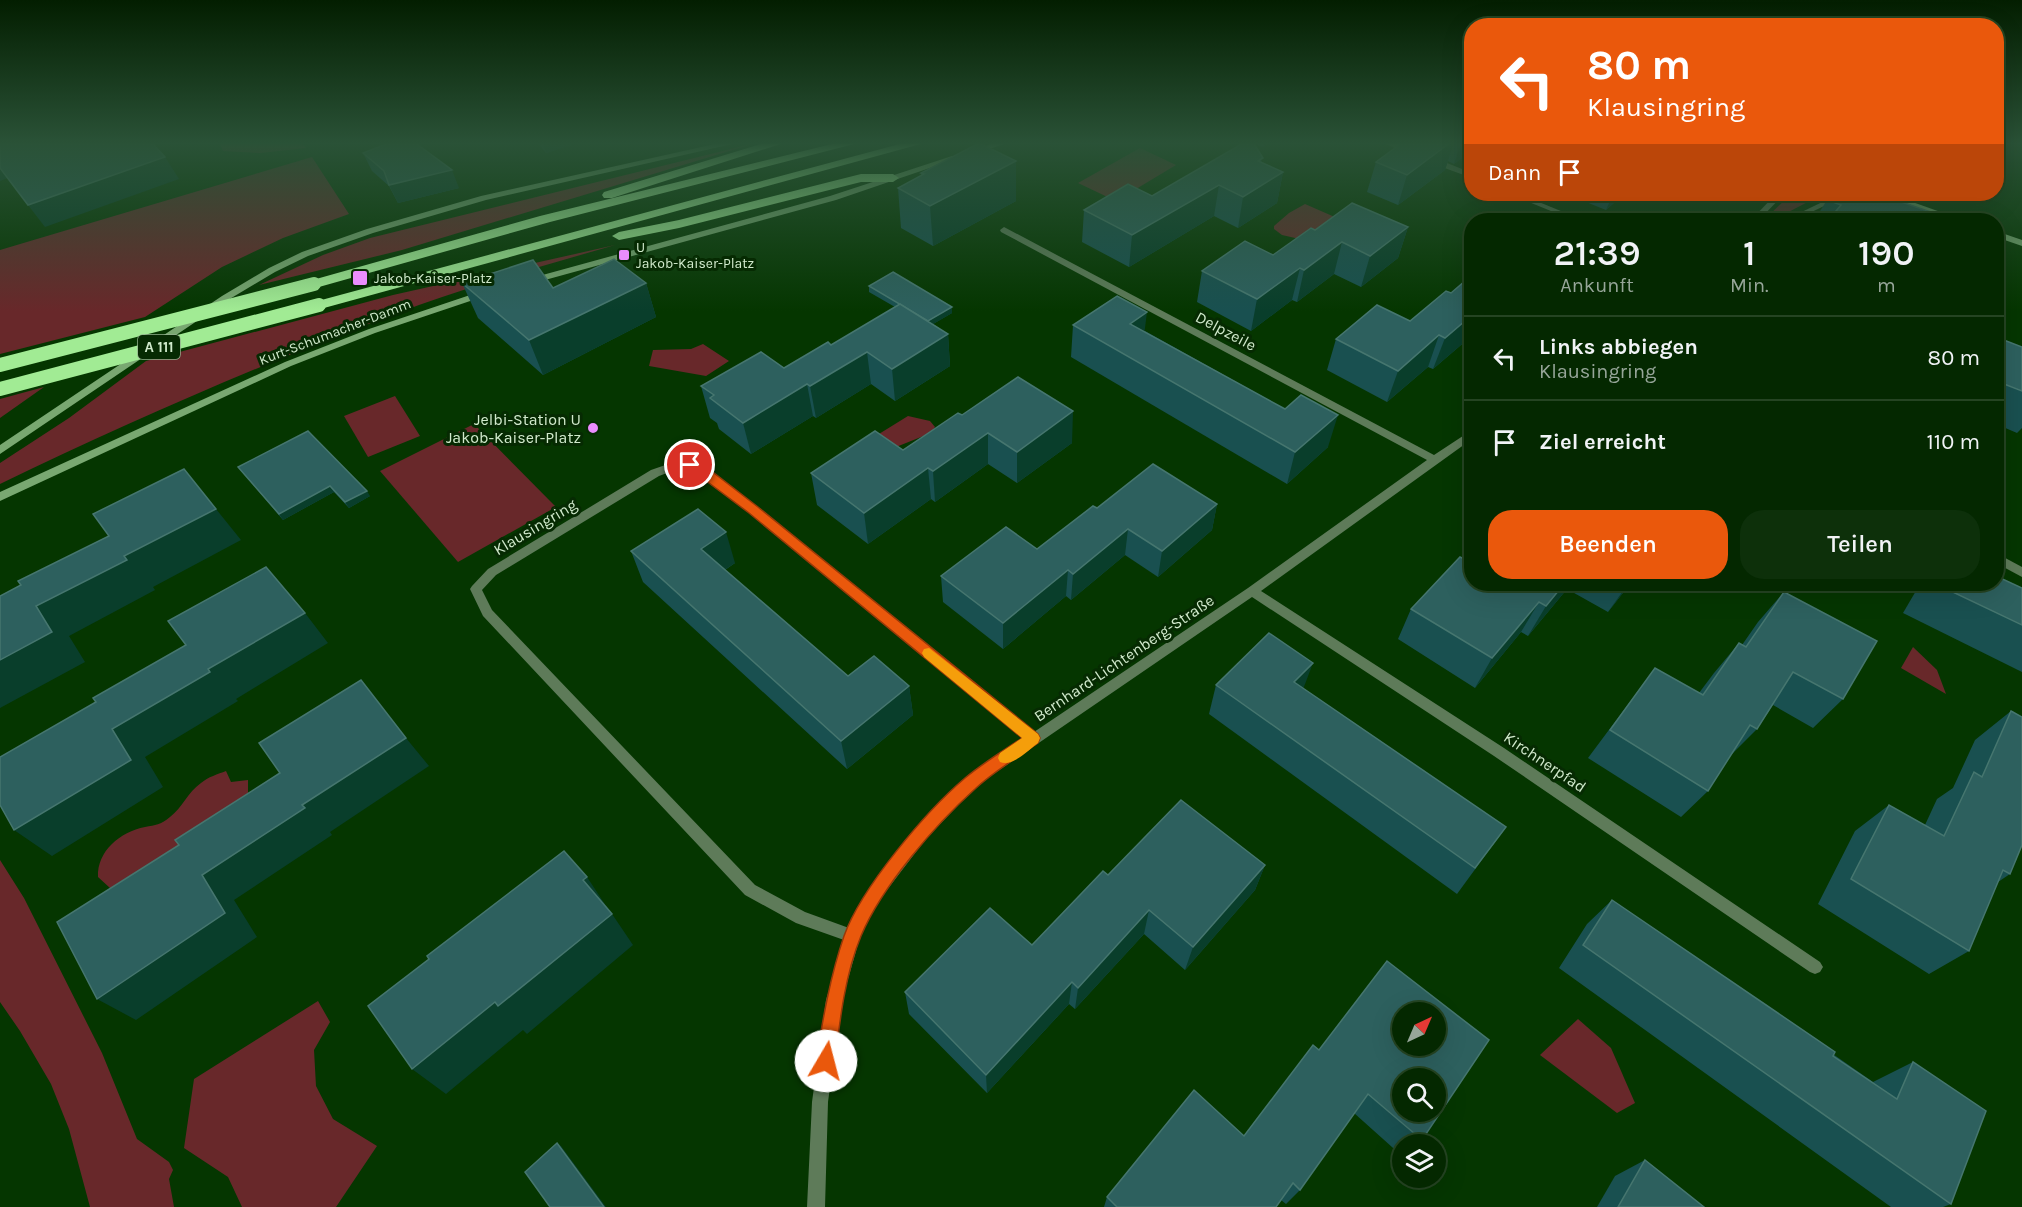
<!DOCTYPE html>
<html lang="de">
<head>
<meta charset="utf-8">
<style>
	:root { --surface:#042800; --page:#0d300a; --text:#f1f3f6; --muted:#97a699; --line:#254422; --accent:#ea580c }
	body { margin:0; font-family:Karla,sans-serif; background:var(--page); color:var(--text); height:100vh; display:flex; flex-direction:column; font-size:22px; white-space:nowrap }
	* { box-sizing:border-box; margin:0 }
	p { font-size:20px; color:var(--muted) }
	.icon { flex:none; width:33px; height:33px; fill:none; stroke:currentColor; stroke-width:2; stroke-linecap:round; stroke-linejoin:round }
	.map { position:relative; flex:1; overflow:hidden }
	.drawer { position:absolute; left:1464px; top:213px; width:540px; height:378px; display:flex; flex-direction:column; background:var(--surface); border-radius:24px; box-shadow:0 6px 24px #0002,0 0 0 2px var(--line) }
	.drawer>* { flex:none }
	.banner { position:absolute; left:1464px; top:18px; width:540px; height:183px; border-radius:24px; box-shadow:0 6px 24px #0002,0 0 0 2px var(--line); background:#ea580c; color:#fff; overflow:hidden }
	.needle { width:39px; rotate:44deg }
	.tools { position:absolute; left:1392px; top:1002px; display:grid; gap:12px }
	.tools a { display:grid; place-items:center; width:54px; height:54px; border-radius:50%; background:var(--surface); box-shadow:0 6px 24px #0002,0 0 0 2px var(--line); font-size:30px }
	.pin { position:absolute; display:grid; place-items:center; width:51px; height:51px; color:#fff; margin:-26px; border:3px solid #fff; border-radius:50%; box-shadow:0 2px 6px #0007 }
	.me { position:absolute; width:66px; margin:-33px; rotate:8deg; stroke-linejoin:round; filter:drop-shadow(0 0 4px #0008) }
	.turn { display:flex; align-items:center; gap:21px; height:126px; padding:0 24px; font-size:27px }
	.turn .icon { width:78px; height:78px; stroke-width:2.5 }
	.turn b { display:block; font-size:42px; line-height:51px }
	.then { display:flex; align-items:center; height:57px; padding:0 24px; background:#0003; gap:12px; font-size:22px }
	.eta { display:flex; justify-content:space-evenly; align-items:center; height:102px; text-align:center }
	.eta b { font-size:36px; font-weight:600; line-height:42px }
	.button { display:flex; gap:12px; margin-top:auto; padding:12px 24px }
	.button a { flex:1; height:69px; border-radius:24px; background:var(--accent); color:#fff; font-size:24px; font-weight:600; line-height:69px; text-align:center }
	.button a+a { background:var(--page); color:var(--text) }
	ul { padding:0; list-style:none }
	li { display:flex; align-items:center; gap:18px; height:84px; padding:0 24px; border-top:2px solid var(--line) }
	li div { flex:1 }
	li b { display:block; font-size:22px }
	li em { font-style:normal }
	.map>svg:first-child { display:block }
	.green { fill:#68282a }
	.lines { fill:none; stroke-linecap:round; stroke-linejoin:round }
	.street { fill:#5e7b59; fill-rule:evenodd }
	.secondary { fill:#79a871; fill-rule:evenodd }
	.highway { fill:#a1eb94; fill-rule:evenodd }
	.highway-bridge { stroke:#a1eb94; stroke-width:14 }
	.wall { fill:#195050 }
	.shaded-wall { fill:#093e2b }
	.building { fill:#2d605e; stroke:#46766f; stroke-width:1.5; fill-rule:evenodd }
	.route { fill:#ea580c; stroke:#983908; stroke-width:1.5 }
	.slow { fill:#f59e0b }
	.poi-dot { fill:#ea8dfd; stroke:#062a02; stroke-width:2 }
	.labels { text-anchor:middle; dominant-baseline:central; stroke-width:6; stroke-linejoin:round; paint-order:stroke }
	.far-poi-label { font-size:14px; fill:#d1eacc; stroke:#062a02; text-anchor:start }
	.far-street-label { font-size:14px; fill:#d1eacc; stroke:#062a02 }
	.shield { fill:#062a02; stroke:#94b08f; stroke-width:1.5 }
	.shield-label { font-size:15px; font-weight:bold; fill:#d1eacc }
	.street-label { font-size:16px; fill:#d1eacc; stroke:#062a02 }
	.poi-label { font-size:16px; fill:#d1eacc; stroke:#062a02; text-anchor:end }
</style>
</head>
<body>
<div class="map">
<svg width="2022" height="1207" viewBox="0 0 2022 1207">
	<rect width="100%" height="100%" fill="#053600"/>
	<g class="green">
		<polygon points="219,142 302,142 306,148 260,153 223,151"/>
		<polygon points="759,142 402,250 259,285 323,255 370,238"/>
		<polygon points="1140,148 1176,165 1116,201 1078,183"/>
		<polygon points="312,157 349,214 283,238 222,267 145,317 0,354 0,250"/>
		<polygon points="1791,194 1823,194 1773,220 1764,220"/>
		<polygon points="1305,204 1337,218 1304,240 1282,235 1274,229 1274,226 1289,213"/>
		<path d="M615 245C550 264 483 282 419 305 277 357 137 418 0 484V463L69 418 146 361 393 295Z"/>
		<polygon points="703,344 729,361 706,376 649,366 653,350 691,349"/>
		<polygon points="44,387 0,418 0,399"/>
		<polygon points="395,396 420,436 368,457 344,416"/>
		<polygon points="908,416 930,421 935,427 931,433 881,453 866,442"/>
		<polygon points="474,424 556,507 458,562 380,471"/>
		<polygon points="1913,647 1937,670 1946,694 1901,668"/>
		<path d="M226 771 231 782 248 780V814L123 888H110L98 877C97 851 120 832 145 827 156 825 160 825 170 817 182 808 188 792 201 783 208 777 218 774 226 771Z"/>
		<polygon points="0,860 24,898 102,1053 137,1139 169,1162 173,1170 169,1179 174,1207 90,1207 69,1129 51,1084 20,1031 0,1002"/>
		<polygon points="318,1001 330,1022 314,1050 316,1086 333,1119 377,1146 336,1207 242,1207 228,1177 184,1148 194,1079"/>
		<polygon points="1578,1019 1611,1048 1635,1103 1617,1113 1540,1055"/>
	</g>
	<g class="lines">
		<g class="street">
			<polygon points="1381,142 1394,142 1416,152 1409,154"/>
			<polygon points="1431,159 1437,159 1472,173 1472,178 1431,163"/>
			<polygon points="1509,194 1519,194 1583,220 1573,220"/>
			<polygon points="1776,194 1784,194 1759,220 1751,220"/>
			<polygon points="1839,194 1849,194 1795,220 1785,220"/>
			<path d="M1004 227 1434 455 1472 430V439L1261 591 1504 748 1820 962 1823 967 1820 972 1815 974 1810 972 1494 756 1252 597 976 786 925 840 874 907 860 937 842 1000 828 1102 825 1207H807L812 1102 826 1000 844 940 796 923 745 895 483 616 470 589 472 586 488 569 651 470 674 462 691 461 710 471 758 507 1034 732 1248 588 1427 460 1001 232 1000 230ZM689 469 750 513 1024 739 966 778 915 830 864 897 849 928 805 912 755 885 492 610 482 590 496 575 659 476 675 470Z"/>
			<polygon points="1996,553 2022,567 2022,577 1996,563"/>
		</g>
		<g class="secondary">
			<polygon points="724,142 741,142 486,200 373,233 308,256 275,272 228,300 0,454 0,445 222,296 269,268 302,252 367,229 481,196"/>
			<polygon points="996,142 1010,142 974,154 970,152"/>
			<polygon points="952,156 959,158 836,200 534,283 528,283 526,281 528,279 830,196"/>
			<polygon points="1879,194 1890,194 1963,220 1952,220"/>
			<polygon points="1996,231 2022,240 2022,246 1996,237"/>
			<polygon points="485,290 488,291 488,295 375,333 291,366 0,501 0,492 285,362 369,329"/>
		</g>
		<g class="highway">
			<polygon points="767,142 787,142 612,198 604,198 602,195 604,192"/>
			<polygon points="840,142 862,142 550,222 319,287 309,287 307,284 309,281 540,216"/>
			<polygon points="907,142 928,142 324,308 314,308 312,305 314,302"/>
			<polygon points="861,174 893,174 899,178 893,182 861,182 679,228 619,240 612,236 619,232 679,220"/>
		</g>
		<g class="highway-bridge">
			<polyline points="0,365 314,284"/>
			<polyline points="0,389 319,305"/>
		</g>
	</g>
	<g class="wall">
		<polygon points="537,142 580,142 546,153"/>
		<polygon points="1245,142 1270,142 1263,147 1253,143 1262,162 1283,172 1277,203 1238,228 1214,216 1129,267 1082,242 1084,210 1152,196"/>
		<polygon points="1403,142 1472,142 1472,156 1467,154 1454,164 1448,161 1445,170 1398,205 1367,192 1376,162"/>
		<polygon points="363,153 459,188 398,203 389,186 372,171"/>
		<polygon points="1016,161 1016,201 933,246 901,228 898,188 921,176 921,173"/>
		<polygon points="1566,194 1624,194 1606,210"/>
		<polygon points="1851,194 1883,194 1882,195 1954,220 1828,220 1817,216 1827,200"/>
		<polygon points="1408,227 1398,258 1361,287 1334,274 1297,302 1292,300 1251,331 1197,302 1202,271 1273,255 1315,230"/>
		<polygon points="1472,275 1472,340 1468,339 1433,369 1428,367 1387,402 1327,370 1336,339 1410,321 1451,293"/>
		<polygon points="462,283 553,288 646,283 656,317 543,375 478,318"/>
		<polygon points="869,286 952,307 952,313 933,324 948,334 950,366 895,401 871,384 816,418 813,416 751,454 719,429 717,423 710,418 701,386 784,368 831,345 895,307 869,292"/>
		<polygon points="1073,325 1145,331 1285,409 1328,447 1287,484 1071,357"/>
		<polygon points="1996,337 2022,347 2022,428 2017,433 1996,424"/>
		<polygon points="962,415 1072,443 1017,483 988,464 935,502 931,499 868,544 817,505 811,473 903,450"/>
		<polygon points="238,467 370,496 349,508 334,492 283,520"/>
		<polygon points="1217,504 1212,530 1158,577 1125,555 1071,600 1066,596 1003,649 943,602 941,576 1037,549 1097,508"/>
		<polygon points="631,551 735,563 725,570 848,676 909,686 913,715 847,769 643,582"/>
		<polygon points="1472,584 1630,584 1608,612 1567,589 1528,636 1521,632 1475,688 1398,639 1411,609"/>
		<polygon points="1920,584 1996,584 2022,588 2022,672 1903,613"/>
		<polygon points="1784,592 1843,699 1813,728 1773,705 1757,729 1730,756 1708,791 1681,817 1588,758 1655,668 1699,693 1714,673 1739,643 1742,645 1758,622"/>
		<polygon points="1216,685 1303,689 1506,827 1457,894 1209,714"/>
		<polygon points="2011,711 2022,717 2022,847 2021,846 2010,874 1998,882 1969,951 1929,974 1818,904 1855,831 1889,805 1925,825 1937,799 1953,788 1975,740"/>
		<polygon points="1265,865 1255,890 1185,970 1144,934 1075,1009 1069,1004 987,1093 909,1014 905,992 1032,945 1108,875"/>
		<polygon points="1612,900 1873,1082 1913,1062 1951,1204 1943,1207 1891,1207 1559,968 1587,924"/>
		<polygon points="1313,1045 1422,1140 1417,1144 1402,1144 1402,1156 1354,1113 1300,1190 1286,1204 1281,1200 1276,1207 1104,1207 1107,1197 1244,1136"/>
		<polygon points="1645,1160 1704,1207 1597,1207 1615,1176"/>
	</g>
	<g class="shaded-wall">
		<polygon points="543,142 580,142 546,153"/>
		<polygon points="1264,142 1270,142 1263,147"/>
		<polygon points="1451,142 1454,142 1445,170 1398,205 1407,175"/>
		<polygon points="1461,142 1471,142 1467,154 1454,164"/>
		<polygon points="165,157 179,179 45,227 28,205"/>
		<polygon points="1016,161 1016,201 933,246 930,206"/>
		<polygon points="0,168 8,178 0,181"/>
		<polygon points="452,170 459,188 398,203 389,185"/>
		<polygon points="1283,172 1277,203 1238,228 1243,197"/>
		<polygon points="1219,185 1214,216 1129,267 1132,235"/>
		<polygon points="1613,194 1624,194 1606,210"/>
		<polygon points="1408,227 1398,258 1361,287 1370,256"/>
		<polygon points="1342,242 1334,274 1297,302 1304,270"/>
		<polygon points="1300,268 1292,300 1251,331 1257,299"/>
		<polygon points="646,283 656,317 543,375 529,340"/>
		<polygon points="952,307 952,313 928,327 927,322"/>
		<polygon points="1147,312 1143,344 1130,324"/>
		<polygon points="1472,315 1472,330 1468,339 1433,369 1445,338"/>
		<polygon points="948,334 950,366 895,401 892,369"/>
		<polygon points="1439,335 1428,367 1387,402 1398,371"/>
		<polygon points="867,352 871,384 816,418 810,386"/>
		<polygon points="807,384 813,416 751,454 743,423"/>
		<polygon points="1073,411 1072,443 1017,483 1017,452"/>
		<polygon points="1338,415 1328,447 1287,484 1295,452"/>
		<polygon points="988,433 988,464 935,502 933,471"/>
		<polygon points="928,468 931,499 868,544 864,513"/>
		<polygon points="330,486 334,492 283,520 279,514"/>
		<polygon points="367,491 370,496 349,508 345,502"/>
		<polygon points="1217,504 1212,530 1158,577 1162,551"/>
		<polygon points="216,509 241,540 153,587 155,590 69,636 85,662 0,708 0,660 36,606 124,556"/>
		<polygon points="1128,529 1125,555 1071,600 1073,574"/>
		<polygon points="726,532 735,563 711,579 701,549"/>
		<polygon points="1068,570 1066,596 1003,649 1003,623"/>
		<polygon points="1564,584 1570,584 1567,589 1528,636 1546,606"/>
		<polygon points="1628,584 1630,584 1608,612"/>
		<polygon points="1539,602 1521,632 1475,688 1492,658"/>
		<polygon points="305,613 328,643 236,699 238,701 145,757 163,787 52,856 14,830 112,729 208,669"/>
		<polygon points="1313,663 1302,692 1294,682"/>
		<polygon points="909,686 913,715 847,769 841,741"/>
		<polygon points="406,738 429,766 330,832 332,835 234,900 257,937 136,1020 97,999 202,875 302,805"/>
		<polygon points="1265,865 1255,890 1185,970 1193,947"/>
		<polygon points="587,877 608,909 583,880"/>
		<polygon points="1149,910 1144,934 1075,1009 1078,988"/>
		<polygon points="612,914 633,945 527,1034 523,1030 446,1094 412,1069 495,1002"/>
		<polygon points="1072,982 1069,1004 987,1093 986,1075"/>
		<polygon points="557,1143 561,1146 606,1207 604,1207"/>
	</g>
	<g class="building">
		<polygon points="0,142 151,142 165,157 28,205 0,168"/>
		<polygon points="391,142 414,142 452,170 389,185 384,171 363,153"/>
		<polygon points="1245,142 1253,142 1263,158 1258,161 1283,172 1243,197 1219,185 1132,235 1084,210 1128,184 1152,196"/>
		<polygon points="1403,142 1451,142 1407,175 1376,162"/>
		<polygon points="979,143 1016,161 930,206 898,188 924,174 921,173"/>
		<polygon points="1851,194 1882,194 1881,195 1954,220 1885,220 1865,214 1860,220 1836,211 1841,205 1827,200"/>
		<polygon points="1352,203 1408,227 1370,256 1342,242 1304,270 1300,268 1257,299 1202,271 1245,241 1273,255 1311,228 1315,230"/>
		<polygon points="1583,212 1605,220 1574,220"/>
		<polygon points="1996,236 2004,238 1996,249"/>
		<polygon points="614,259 646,283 529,340 462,283 533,260 553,288"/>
		<polygon points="893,272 952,307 928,321 869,286"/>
		<polygon points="1472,275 1472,315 1445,338 1439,335 1398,371 1336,339 1377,305 1410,321 1446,291 1451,293"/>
		<polygon points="1117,296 1147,312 1130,324 1285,409 1301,395 1338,415 1295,452 1073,325"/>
		<polygon points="900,304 948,334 892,369 867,352 810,386 807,384 743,423 710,398 714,395 701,386 761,352 784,368 828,342 831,345"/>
		<polygon points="1996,337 2022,347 2022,391 2004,384 1996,398"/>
		<polygon points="1018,377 1073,411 1017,452 988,433 933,471 928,468 864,513 811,473 875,431 903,450 958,413 962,415"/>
		<polygon points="308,431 367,491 345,502 330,486 279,514 238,467"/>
		<polygon points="1153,464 1217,504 1162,551 1128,529 1073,574 1068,570 1003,623 941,576 1006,527 1037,549 1093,506 1097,508"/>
		<polygon points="184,469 216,509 124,556 127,560 36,606 52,632 0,660 0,596 21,585 18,581 109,536 93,514"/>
		<polygon points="698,509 726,532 701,549 848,676 874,656 909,686 841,741 631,551"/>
		<polygon points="1460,557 1472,563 1472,584 1564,584 1546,606 1539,602 1492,658 1411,609"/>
		<polygon points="266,567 305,613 208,669 210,672 112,729 131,760 14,830 0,805 0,757 96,702 93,698 186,645 168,621"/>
		<polygon points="1996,576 2022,588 2022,625 1936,584 1996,584"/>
		<polygon points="1784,592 1877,641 1843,699 1793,672 1757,729 1750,725 1708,791 1610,730 1655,668 1703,695 1739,643 1746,647"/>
		<polygon points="1269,633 1313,663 1294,682 1506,827 1475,868 1216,685"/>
		<polygon points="361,680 406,738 302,805 305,808 202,875 225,913 97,999 57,922 179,845 175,840 280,773 259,743"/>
		<polygon points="2011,711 2022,717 2022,845 2010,874 2003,870 1969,951 1851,879 1889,805 1944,836 1974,772 1982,777"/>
		<polygon points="1181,800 1265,865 1193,947 1149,910 1078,988 1072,982 986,1075 905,992 990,908 1032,945 1103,871 1108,875"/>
		<polygon points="564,851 587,877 583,880 612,914 498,1006 495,1002 412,1069 368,1006 429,959 427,956"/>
		<polygon points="1612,900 1835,1052 1833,1056 1897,1099 1913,1062 1986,1111 1951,1204 1583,945"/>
		<path d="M1387 961 1489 1040 1422 1140 1368 1094 1300 1190 1293 1183 1276 1207H1117L1107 1197 1194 1090 1244 1136 1313 1045 1319 1050ZM1402 1012H1436V1046H1402ZM1402 1078H1436V1112H1402Z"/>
		<polygon points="557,1143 604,1207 550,1207 525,1172"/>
		<polygon points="1645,1160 1704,1207 1618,1207"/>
	</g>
	<linearGradient id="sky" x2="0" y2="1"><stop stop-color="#031e00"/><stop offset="0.46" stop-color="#2a5237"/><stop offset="1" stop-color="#2a5237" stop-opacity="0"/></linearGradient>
	<rect width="2022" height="311" fill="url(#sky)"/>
	<path class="route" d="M690 461 710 470 758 507 1038 734 1040 738 1038 743C1017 758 994 771 975 789 935 825 882 886 861 936 845 975 840 1019 835 1061L832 1067 826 1070 819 1067 816 1061C823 1018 830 977 844 936 861 888 926 811 965 778 983 763 1003 751 1022 738L749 513 701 477 686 468V462Z"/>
	<path class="slow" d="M929 648 1038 734 1040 738 1038 743C1028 750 1013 767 1000 762L998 758 1000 753 1022 738 924 657 922 653 924 649Z"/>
	<g class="poi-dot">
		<rect x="618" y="249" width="12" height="12" rx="3"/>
		<rect x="352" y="270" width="16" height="16" rx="3"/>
		<circle cx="593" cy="428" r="6"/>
	</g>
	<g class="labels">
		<g class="far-poi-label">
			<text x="636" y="247">U<tspan x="636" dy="16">Jakob-Kaiser-Platz</tspan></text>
			<text x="374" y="278">Jakob-Kaiser-Platz</text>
		</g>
		<g class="far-street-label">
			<text transform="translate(335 332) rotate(-21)">Kurt-Schumacher-Damm</text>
		</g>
		<rect class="shield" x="138" y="335" width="42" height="24" rx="4.5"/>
		<g class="shield-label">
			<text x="159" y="347">A 111</text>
		</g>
		<g class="street-label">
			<text transform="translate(1226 331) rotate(28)">Delpzeile</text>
			<text transform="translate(535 527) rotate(-31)">Klausingring</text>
			<text transform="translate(1124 658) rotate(-34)">Bernhard-Lichtenberg-Straße</text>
			<text transform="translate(1545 762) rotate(34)">Kirchnerpfad</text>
		</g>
		<g class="poi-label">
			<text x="581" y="419">Jelbi-Station U<tspan x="581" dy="18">Jakob-Kaiser-Platz</tspan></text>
		</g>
	</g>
</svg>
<div class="tools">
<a><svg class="needle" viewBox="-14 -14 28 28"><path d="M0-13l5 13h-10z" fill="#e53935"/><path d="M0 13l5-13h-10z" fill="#97a699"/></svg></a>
<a><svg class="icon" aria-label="search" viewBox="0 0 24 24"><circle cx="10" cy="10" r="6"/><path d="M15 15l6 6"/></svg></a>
<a><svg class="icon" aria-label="layers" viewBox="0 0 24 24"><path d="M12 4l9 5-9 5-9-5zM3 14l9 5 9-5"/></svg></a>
</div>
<div class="pin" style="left:690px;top:465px;background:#d93025"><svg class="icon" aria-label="arrive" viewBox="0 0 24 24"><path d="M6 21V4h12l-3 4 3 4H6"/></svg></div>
<svg class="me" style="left:826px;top:1061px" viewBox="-20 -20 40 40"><circle r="19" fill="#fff"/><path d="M0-13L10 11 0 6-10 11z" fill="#ea580c"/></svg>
<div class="banner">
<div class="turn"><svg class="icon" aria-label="left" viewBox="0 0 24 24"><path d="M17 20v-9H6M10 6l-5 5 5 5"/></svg><div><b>80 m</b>Klausingring</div></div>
<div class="then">Dann<svg class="icon" aria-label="arrive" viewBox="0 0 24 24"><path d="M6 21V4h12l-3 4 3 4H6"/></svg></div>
</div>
<section class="drawer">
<div class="eta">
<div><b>21:39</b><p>Ankunft</p></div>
<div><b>1</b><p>Min.</p></div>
<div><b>190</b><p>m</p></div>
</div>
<ul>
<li><svg class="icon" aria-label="left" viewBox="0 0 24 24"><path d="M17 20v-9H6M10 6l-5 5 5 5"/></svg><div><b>Links abbiegen</b><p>Klausingring</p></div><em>80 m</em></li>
<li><svg class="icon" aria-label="arrive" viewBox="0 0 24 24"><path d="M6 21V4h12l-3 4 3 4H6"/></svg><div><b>Ziel erreicht</b></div><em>110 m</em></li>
</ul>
<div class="button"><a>Beenden</a><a>Teilen</a></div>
</section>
</div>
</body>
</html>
